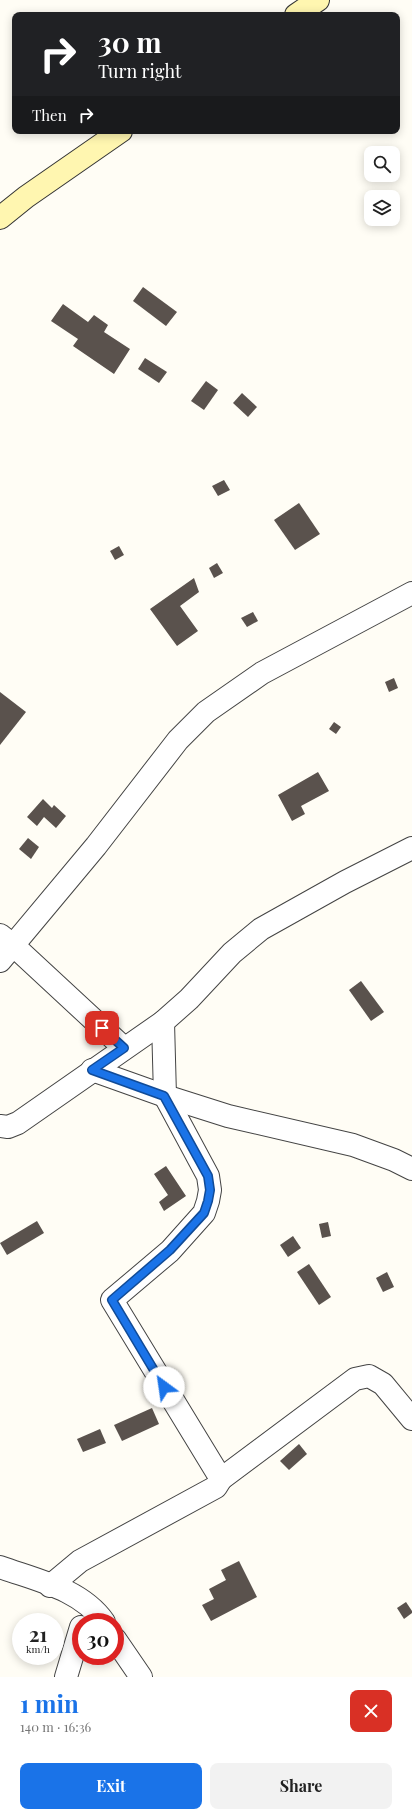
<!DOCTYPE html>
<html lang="en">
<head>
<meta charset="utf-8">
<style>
	:root { --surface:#fff; --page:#f2f2f2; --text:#222; --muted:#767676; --accent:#1a73e8 }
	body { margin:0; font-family:"Playfair Display",serif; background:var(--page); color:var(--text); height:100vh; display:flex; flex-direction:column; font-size:15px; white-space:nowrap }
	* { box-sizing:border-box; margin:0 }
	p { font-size:13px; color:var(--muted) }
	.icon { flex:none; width:22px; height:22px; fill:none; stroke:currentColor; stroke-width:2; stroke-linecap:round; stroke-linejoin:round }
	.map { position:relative; height:1677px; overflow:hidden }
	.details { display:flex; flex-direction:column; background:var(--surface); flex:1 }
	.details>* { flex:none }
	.guide { position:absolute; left:12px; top:12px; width:388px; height:122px; border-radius:8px; box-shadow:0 2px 10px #0003; background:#202124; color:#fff; overflow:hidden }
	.controls { position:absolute; left:364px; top:146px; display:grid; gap:8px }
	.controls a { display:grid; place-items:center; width:36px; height:36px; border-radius:8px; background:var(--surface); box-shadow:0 2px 10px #0003; font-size:20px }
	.speed { position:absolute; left:12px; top:1613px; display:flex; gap:8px; font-size:20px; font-weight:700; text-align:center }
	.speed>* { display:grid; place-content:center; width:52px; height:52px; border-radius:50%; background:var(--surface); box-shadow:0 2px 10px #0003; line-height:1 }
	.speed small { font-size:10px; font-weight:400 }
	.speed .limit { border:6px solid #d22; background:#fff; color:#111 }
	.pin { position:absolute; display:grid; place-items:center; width:34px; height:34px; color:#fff; margin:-17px; border-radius:8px; box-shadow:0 2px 6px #0006 }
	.me { position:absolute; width:44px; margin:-22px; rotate:329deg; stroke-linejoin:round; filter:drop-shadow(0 0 3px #0008) }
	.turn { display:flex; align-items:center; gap:14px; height:84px; padding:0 20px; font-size:18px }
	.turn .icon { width:52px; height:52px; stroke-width:2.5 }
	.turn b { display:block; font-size:28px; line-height:34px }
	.then { display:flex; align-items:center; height:38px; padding:0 20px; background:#0003; gap:8px; font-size:15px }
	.round { display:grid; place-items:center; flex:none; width:42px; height:42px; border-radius:8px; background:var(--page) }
	.overview { display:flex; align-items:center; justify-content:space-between; height:68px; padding:0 20px }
	h1 { font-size:24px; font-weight:700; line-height:30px; color:var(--accent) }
	.button { display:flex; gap:8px; margin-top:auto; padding:8px 20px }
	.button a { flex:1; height:46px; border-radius:8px; background:var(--accent); color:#fff; font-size:16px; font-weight:700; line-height:46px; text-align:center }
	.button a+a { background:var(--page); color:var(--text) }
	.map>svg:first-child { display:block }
	.building { fill:#5a524d }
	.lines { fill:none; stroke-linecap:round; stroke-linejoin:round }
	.street-casing { stroke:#444; stroke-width:24 }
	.secondary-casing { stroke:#333; stroke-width:24 }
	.street { stroke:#fff; stroke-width:22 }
	.secondary { stroke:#fff6b0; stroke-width:22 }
	.route-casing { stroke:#114b97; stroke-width:10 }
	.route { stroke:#1a73e8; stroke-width:7 }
</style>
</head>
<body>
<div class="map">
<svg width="412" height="1677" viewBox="0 0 412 1677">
	<rect width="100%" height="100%" fill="#fffdf5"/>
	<g class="building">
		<polygon points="143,287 177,312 166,326 133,301"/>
		<polygon points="63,304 88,322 94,315 108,325 104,332 130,349 114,374 73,346 78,339 51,321"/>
		<polygon points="145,358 167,372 159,383 138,369"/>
		<polygon points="206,381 218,390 204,410 191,401"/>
		<polygon points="242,393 257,407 248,417 233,403"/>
		<polygon points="224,480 230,490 218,496 212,486"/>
		<polygon points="299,503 320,534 295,550 274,520"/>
		<polygon points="119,546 124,555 115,560 110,551"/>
		<polygon points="217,563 223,573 214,578 209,568"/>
		<polygon points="194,578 199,592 180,606 198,631 177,646 150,609"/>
		<polygon points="253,612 258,621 247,627 241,618"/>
		<polygon points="394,678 398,688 389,692 385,682"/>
		<polygon points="0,692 26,712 0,745"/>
		<polygon points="334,722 341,727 336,734 329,729"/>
		<polygon points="318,772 329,791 301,806 305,814 292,821 278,795"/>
		<polygon points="43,799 52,808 54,805 66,816 56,828 44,817 37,826 27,817"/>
		<polygon points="28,838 39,847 31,859 19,849"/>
		<polygon points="361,981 384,1012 371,1021 349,990"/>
		<polygon points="166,1166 186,1196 164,1211 159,1202 168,1195 154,1174"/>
		<polygon points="37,1221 44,1233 7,1255 0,1243"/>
		<polygon points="328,1222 331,1236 322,1238 319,1224"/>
		<polygon points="293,1236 301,1248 288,1257 280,1245"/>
		<polygon points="309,1264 331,1297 319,1305 297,1272"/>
		<polygon points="387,1272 394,1287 383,1292 376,1278"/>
		<polygon points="152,1408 159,1424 122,1441 114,1425"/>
		<polygon points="100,1429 106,1443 83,1452 77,1439"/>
		<polygon points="299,1444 307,1454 289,1470 280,1461"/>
		<polygon points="239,1561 257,1597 211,1621 202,1605 214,1599 209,1589 226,1580 221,1570"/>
		<polygon points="406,1602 412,1611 412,1613 404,1619 397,1608"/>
	</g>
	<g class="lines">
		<defs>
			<g id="street">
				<polyline points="0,935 14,946 124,1048"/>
				<polyline points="0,961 96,846 178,740 206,712 262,673 412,593"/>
				<polyline points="92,1070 165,1096 228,1116 353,1145 394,1160 412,1169"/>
				<polyline points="0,1126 8,1127 18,1123 163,1022 189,999 232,953 261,929 345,882 412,848"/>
				<polyline points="221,1479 355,1379 369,1376 383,1384 412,1419"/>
				<path d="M0 1567C36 1580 81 1589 104 1622"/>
				<polyline points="50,1586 80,1561 216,1487 221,1479 112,1300 170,1251 204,1213 208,1201 210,1190 208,1176 165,1096 163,1022"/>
				<polyline points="115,1639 141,1677"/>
				<polyline points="66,1677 81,1627"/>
			</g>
			<g id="secondary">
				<polyline points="296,15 318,0"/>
				<polyline points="0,218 26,197 121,131"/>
			</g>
		</defs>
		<use href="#street" class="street-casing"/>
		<use href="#secondary" class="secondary-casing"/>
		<use href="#street" class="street"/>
		<use href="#secondary" class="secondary"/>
	</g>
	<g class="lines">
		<defs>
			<polyline id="route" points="102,1028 124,1048 92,1070 164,1096 208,1176 210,1190 208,1201 204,1213 170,1250 112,1300 164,1387"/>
		</defs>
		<use href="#route" class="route-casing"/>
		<use href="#route" class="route"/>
	</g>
</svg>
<div class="controls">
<a><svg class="icon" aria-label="search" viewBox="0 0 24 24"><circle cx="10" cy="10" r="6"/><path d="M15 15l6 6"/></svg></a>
<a><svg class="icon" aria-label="layers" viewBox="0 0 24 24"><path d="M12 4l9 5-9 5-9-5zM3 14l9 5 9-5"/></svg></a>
</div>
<div class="speed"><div>21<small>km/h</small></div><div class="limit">30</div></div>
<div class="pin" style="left:102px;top:1028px;background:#d93025"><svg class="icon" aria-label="arrive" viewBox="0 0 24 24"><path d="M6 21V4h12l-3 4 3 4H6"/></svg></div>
<svg class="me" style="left:164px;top:1387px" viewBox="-20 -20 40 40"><circle r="19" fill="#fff"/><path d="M0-13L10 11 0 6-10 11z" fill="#1a73e8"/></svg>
<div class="guide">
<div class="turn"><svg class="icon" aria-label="right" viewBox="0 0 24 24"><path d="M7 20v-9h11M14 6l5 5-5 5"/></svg><div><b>30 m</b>Turn right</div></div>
<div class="then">Then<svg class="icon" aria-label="right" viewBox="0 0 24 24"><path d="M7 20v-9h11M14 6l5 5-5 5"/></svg></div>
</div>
</div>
<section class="details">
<div class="overview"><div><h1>1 min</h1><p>140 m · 16:36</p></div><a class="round" style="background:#d93025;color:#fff"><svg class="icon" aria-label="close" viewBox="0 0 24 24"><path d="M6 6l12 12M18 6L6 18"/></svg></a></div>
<div class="button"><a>Exit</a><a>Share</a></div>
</section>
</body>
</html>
